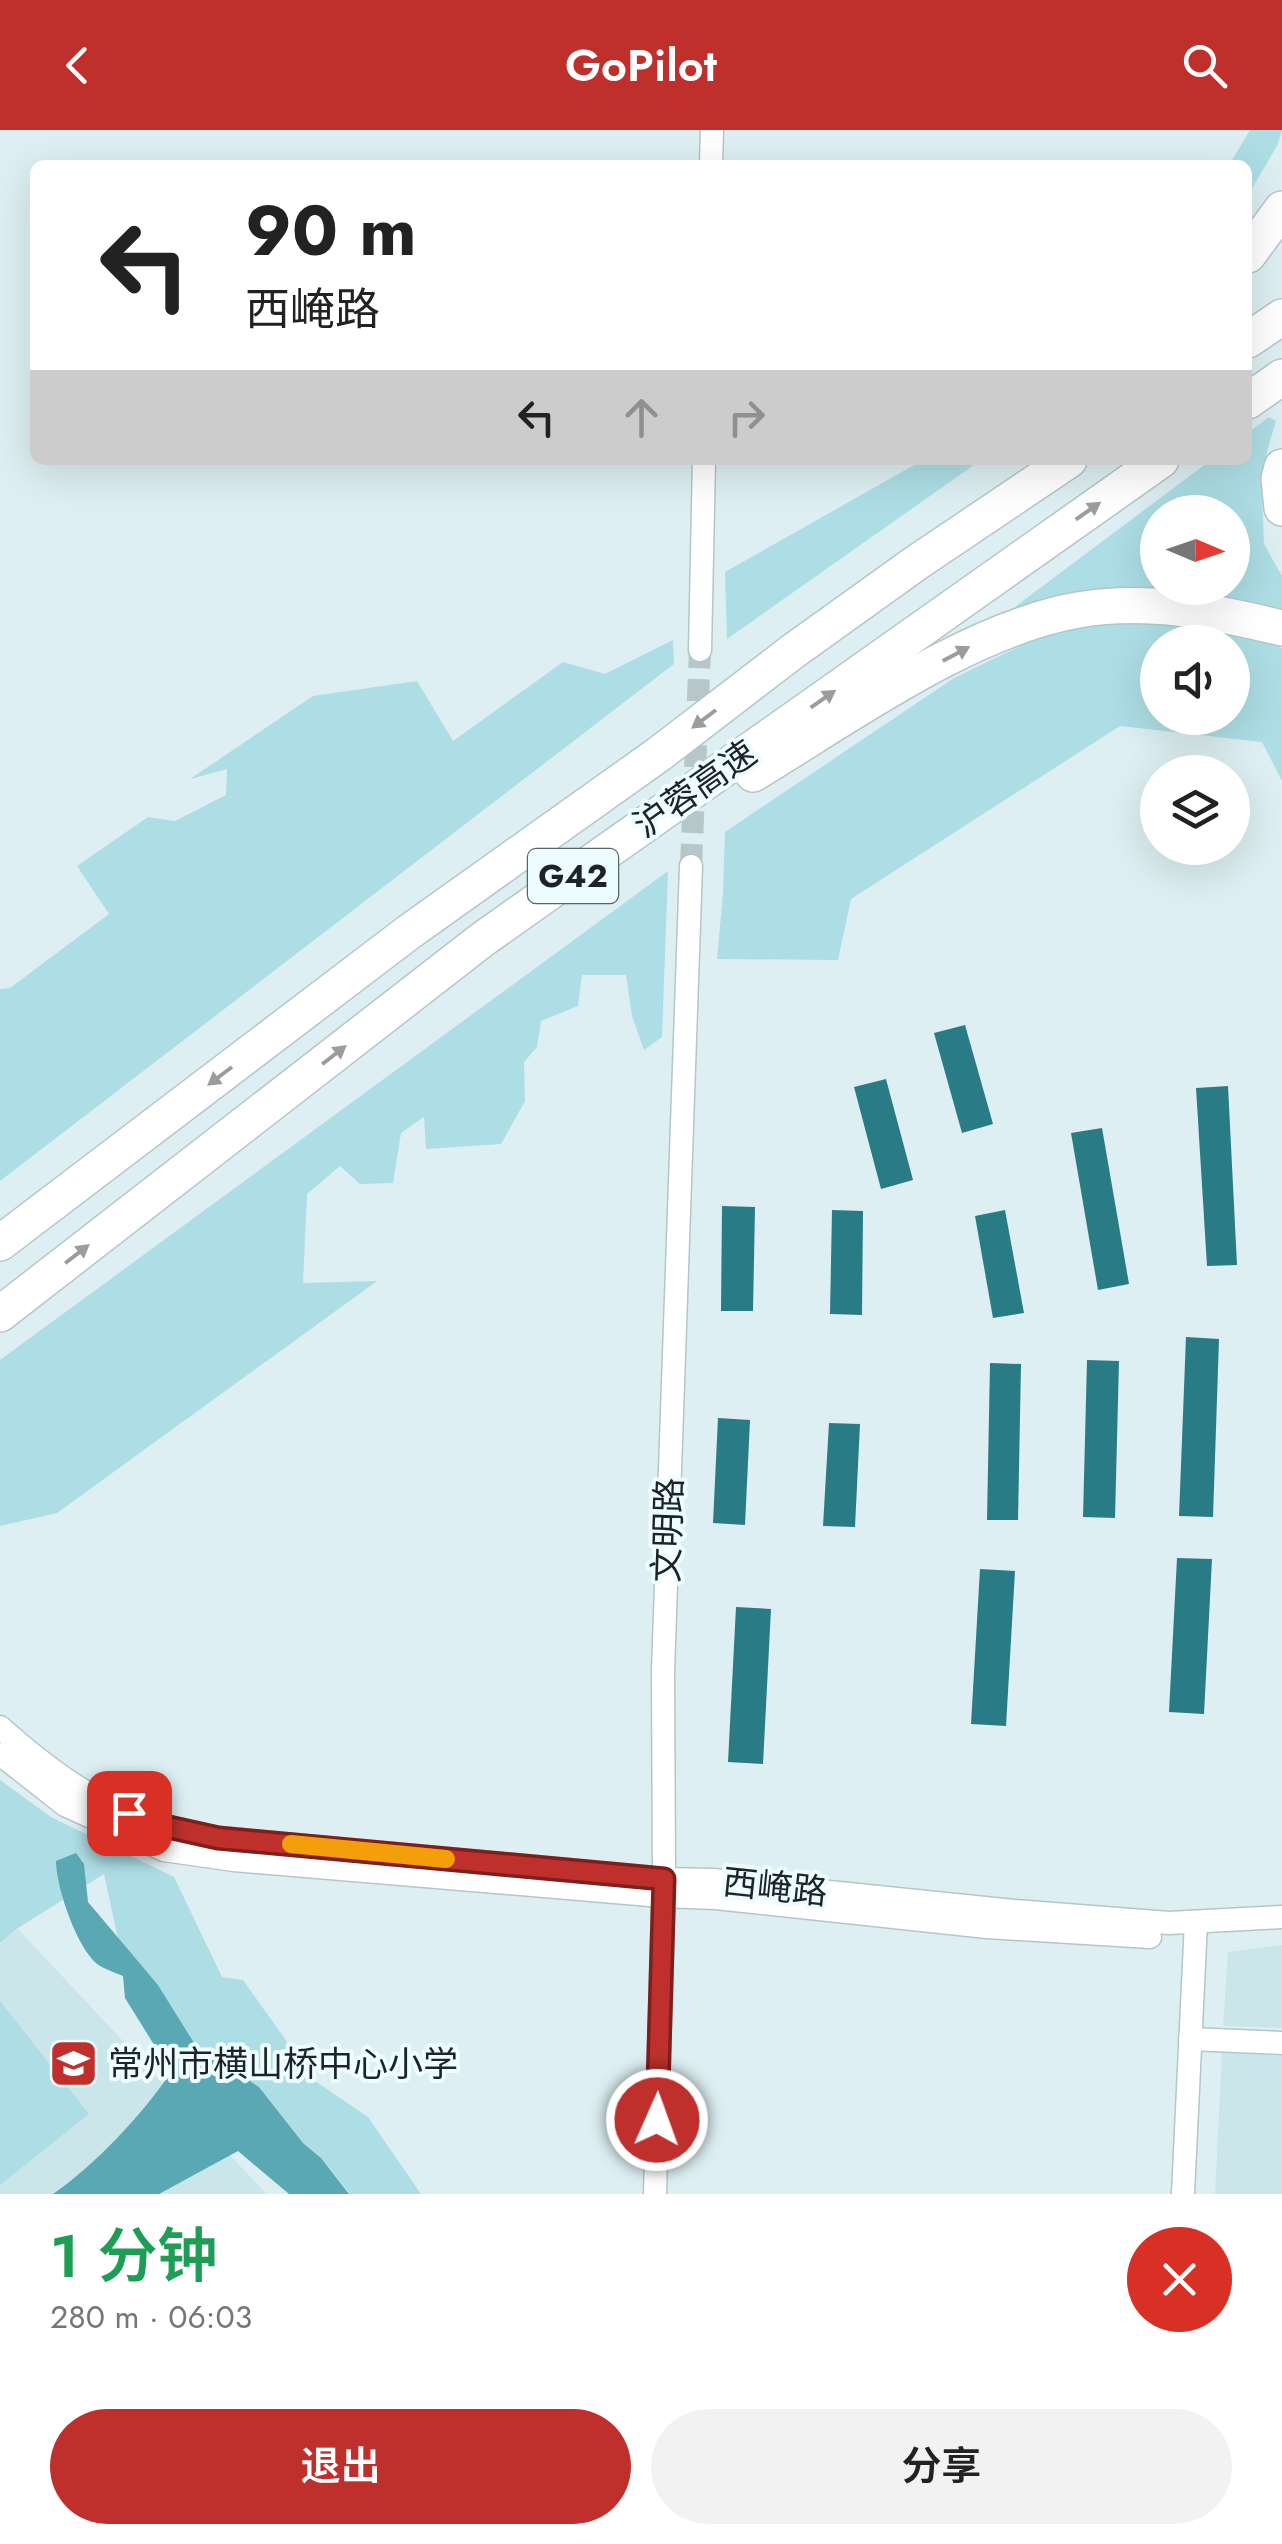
<!DOCTYPE html>
<html lang="zh">
<head>
<meta charset="utf-8">
<style>
	:root { --surface:#fff; --page:#f2f2f2; --text:#222; --muted:#767676; --accent:#bf302c }
	body { margin:0; font-family:Jost,"Noto Sans SC",sans-serif; background:var(--page); color:var(--text); height:100vh; display:flex; flex-direction:column; font-size:38px; white-space:nowrap }
	* { box-sizing:border-box; margin:0 }
	p { font-size:32px; color:var(--muted) }
	.icon { flex:none; width:55px; height:55px; fill:none; stroke:currentColor; stroke-width:2; stroke-linecap:round; stroke-linejoin:round }
	.map { position:relative; height:2064px; overflow:hidden }
	.details { display:flex; flex-direction:column; background:var(--surface); flex:1 }
	.details>* { flex:none }
	.banner { position:absolute; left:30px; top:30px; width:1222px; height:305px; border-radius:15px; box-shadow:0 10px 40px #0002; background:#fff; color:var(--text); overflow:hidden }
	.needle { width:65px; rotate:92deg }
	.tools { position:absolute; left:1140px; top:365px; display:grid; gap:20px }
	.tools a { display:grid; place-items:center; width:110px; height:110px; border-radius:50%; background:var(--surface); box-shadow:0 10px 40px #0002; font-size:50px }
	.pin { position:absolute; display:grid; place-items:center; width:85px; height:85px; color:#fff; margin:-42px; border-radius:20px; box-shadow:0 5px 15px #0006 }
	.me { position:absolute; width:110px; margin:-55px; rotate:2deg; stroke-linejoin:round; filter:drop-shadow(0 0 8px #0008) }
	.turn { display:flex; align-items:center; gap:35px; height:210px; padding:0 50px; font-size:45px }
	.turn .icon { width:130px; height:130px; stroke-width:2.5 }
	.turn b { display:block; font-size:70px; line-height:85px }
	.lanes { display:flex; align-items:center; height:95px; padding:0 50px; background:#0003; justify-content:center; gap:50px; direction:ltr }
	.lanes .off { opacity:.35 }
	.round { display:grid; place-items:center; flex:none; width:105px; height:105px; border-radius:52px; background:var(--page) }
	.overview { display:flex; align-items:center; justify-content:space-between; height:170px; padding:0 50px }
	h1 { font-size:60px; font-weight:600; line-height:75px; color:#1e9e55 }
	.primary-button { display:flex; gap:20px; margin-top:auto; padding:20px 50px }
	.primary-button a { flex:1; height:115px; border-radius:60px; background:var(--accent); color:#fff; font-size:40px; font-weight:600; line-height:115px; text-align:center }
	.primary-button a+a { background:var(--page); color:var(--text) }
	header { display:flex; justify-content:space-between; align-items:center; height:130px; padding:0 50px; background:var(--accent); color:#fff; font-size:45px; font-weight:600 }
	.map>svg:first-child { display:block }
	.built { fill:#cae6ea }
	.green { fill:#addee5; fill-rule:evenodd }
	.water { fill:#5aa8b3 }
	.building { fill:#297b86 }
	.lines { fill:none; stroke-linecap:round; stroke-linejoin:round }
	.minor-tunnel { stroke:#b7c6c9; stroke-width:22; stroke-dasharray:22 11; stroke-linecap:butt }
	.minor-casing { stroke:#b4c6c9; stroke-width:25 }
	.highway-casing { stroke:#b4c6c9; stroke-width:38 }
	.minor { stroke:#fff; stroke-width:22 }
	.highway { stroke:#fff; stroke-width:35 }
	.oneway { fill:#9a9c9d }
	.route-casing { stroke:#7c1f1d; stroke-width:25 }
	.route { stroke:#bf302c; stroke-width:18 }
	.slow { stroke:#f59e0b; stroke-width:18 }
	.labels { text-anchor:middle; dominant-baseline:central; stroke-width:8; stroke-linejoin:round; paint-order:stroke }
	.shield { fill:#edfcfe; stroke:#5c6566; stroke-width:2.5 }
	.shield-label { font-size:32px; font-weight:bold; fill:#1e2425 }
	.street-label { font-size:35px; fill:#1e2425; stroke:#edfcfe }
	.poi-label { font-size:35px; fill:#1e2425; stroke:#edfcfe; text-anchor:start }
</style>
</head>
<body>
<header><svg class="icon" aria-label="back" viewBox="0 0 24 24"><path d="M15 5l-7 7 7 7"/></svg>GoPilot<svg class="icon" aria-label="search" viewBox="0 0 24 24"><circle cx="10" cy="10" r="6"/><path d="M15 15l6 6"/></svg></header>
<div class="map">
<svg width="1282" height="2064" viewBox="0 0 1282 2064">
	<rect width="100%" height="100%" fill="#ddeff2"/>
	<g class="built">
		<polygon points="18,1799 259,2056 266,2064 0,2064 0,1813"/>
		<polygon points="1282,1815 1282,1898 1223,1896 1228,1822"/>
		<polygon points="1222,1922 1282,1926 1282,2064 1215,2064"/>
	</g>
	<g class="green">
		<polygon points="1250,0 1282,0 1277,16 1248,65 1248,35 1229,35"/>
		<path d="M1269 287 1276 291 1267 321 1262 363 1264 414 1282 446V487L1020 482 1016 476 1211 330H1248V303ZM1158 382H1232V458H1158Z"/>
		<polygon points="923,330 981,330 727,509 725,442"/>
		<path d="M1118 490 1203 494 1282 518V651L1262 612 1120 596 851 769 838 830 717 829 723 763 725 702 954 548 1041 506ZM1158 512H1232V588H1158Z"/>
		<polygon points="673,510 674,534 0,1051 0,859 10,858 109,784 77,736 148,687 175,691 226,665 227,639 190,649 313,566 417,551 453,611 563,532 605,544"/>
		<polygon points="668,741 662,907 644,920 632,886 626,845 582,845 578,876 541,891 537,917 524,932 525,971 501,1014 426,1019 424,987 401,1003 393,1053 360,1054 340,1036 307,1064 303,1153 377,1151 57,1383 0,1396 0,1230"/>
		<polygon points="0,1650 51,1687 174,1747 222,1847 243,1850 315,1951 368,1987 421,2064 350,2064 321,2028 303,2013 259,1957 196,1916 158,1855 118,1809 104,1744 18,1798 0,1813"/>
		<polygon points="0,1871 89,1984 0,2055"/>
	</g>
	<path class="water" d="M76 1723 84 1734 88 1772 158 1855 196 1916 259 1957 303 2013 321 2028 349 2064H289L238 2021 159 2064H53C94 2036 144 1983 171 1942L125 1868 123 1846C116 1843 107 1840 100 1836 78 1822 56 1757 56 1731Z"/>
	<g class="building">
		<polygon points="965,895 993,994 962,1003 934,903"/>
		<polygon points="886,949 913,1050 881,1059 854,957"/>
		<polygon points="1228,956 1237,1135 1207,1136 1196,958"/>
		<polygon points="1102,998 1129,1154 1098,1160 1071,1003"/>
		<polygon points="722,1076 755,1077 753,1181 721,1181"/>
		<polygon points="832,1080 863,1081 862,1185 830,1184"/>
		<polygon points="1005,1080 1024,1183 993,1188 975,1086"/>
		<polygon points="1186,1207 1219,1209 1213,1387 1179,1386"/>
		<polygon points="1087,1230 1119,1231 1115,1388 1083,1387"/>
		<polygon points="990,1233 1021,1234 1018,1390 987,1390"/>
		<polygon points="718,1288 750,1290 745,1395 713,1393"/>
		<polygon points="829,1293 860,1294 855,1397 823,1396"/>
		<polygon points="1177,1428 1212,1429 1204,1584 1169,1582"/>
		<polygon points="980,1439 1015,1441 1006,1596 971,1594"/>
		<polygon points="736,1477 771,1479 763,1634 728,1632"/>
	</g>
	<g class="lines">
		<polyline class="minor-tunnel" points="691,736 700,520"/>
		<defs>
			<g id="minor">
				<polyline points="711,35 712,0"/>
				<polyline points="700,520 704,330"/>
				<path d="M0 1597C46 1638 97 1677 158 1694 178 1700 198 1704 219 1708L664 1749 713 1750 1014 1781 1169 1793 1282 1787"/>
				<polyline points="0,1624 65,1675 164,1720 234,1730 662,1766 716,1768 987,1797 1150,1807"/>
				<polyline points="1190,1909 1282,1913"/>
				<polyline points="655,2064 664,1749 663,1541 691,736"/>
				<polyline points="1183,2064 1196,1792"/>
			</g>
			<g id="highway">
				<polyline points="1248,125 1282,79"/>
				<polyline points="1248,210 1282,187"/>
				<polyline points="1248,271 1282,247"/>
				<polyline points="1282,337 1279,349 1282,378"/>
				<path d="M753 644C847 587 969 499 1078 480 1147 468 1216 482 1282 498"/>
				<polyline points="0,1113 409,802 659,624 792,522 916,433 1069,330"/>
				<polyline points="0,1184 483,809 1161,330"/>
			</g>
		</defs>
		<use href="#minor" class="minor-casing"/>
		<use href="#highway" class="highway-casing"/>
		<use href="#minor" class="minor"/>
		<use href="#highway" class="highway"/>
	</g>
	<defs><path id="oneway-solid" d="M-6-.8H1V-3.2L6.5 0L1 3.2V.8H-6Z" transform="scale(2.5)"/></defs>
	<g class="oneway">
		<use href="#oneway-solid" transform="translate(1088 381) rotate(-35)"/>
		<use href="#oneway-solid" transform="translate(956 524) rotate(-28)"/>
		<use href="#oneway-solid" transform="translate(823 569) rotate(-35)"/>
		<use href="#oneway-solid" transform="translate(704 589) rotate(143)"/>
		<use href="#oneway-solid" transform="translate(334 925) rotate(-38)"/>
		<use href="#oneway-solid" transform="translate(220 946) rotate(143)"/>
		<use href="#oneway-solid" transform="translate(77 1124) rotate(-38)"/>
	</g>
	<g class="lines">
		<defs>
			<polyline id="route" points="129,1683 155,1694 218,1708 664,1749 657,1990"/>
		</defs>
		<use href="#route" class="route-casing"/>
		<use href="#route" class="route"/>
		<polyline class="slow" points="291,1714 446,1729"/>
	</g>
	<defs>
		<symbol id="school-square" viewBox="-11 -11 22 22"><rect x="-9" y="-9" width="18" height="18" rx="4" fill="#bf302c" stroke="#edfcfe"/><path d="M0-5L7-2L0 1L-7-2ZM-4 1L0 2.5L4 1V4Q0 6-4 4Z" fill="#fff"/></symbol>
	</defs>
	<g fill-rule="evenodd">
		<use href="#school-square" x="46" y="1906" width="55" height="55"/>
	</g>
	<g class="labels">
		<rect class="shield" x="528" y="719" width="90" height="54" rx="8"/>
		<g class="shield-label">
			<text x="573" y="746">G42</text>
		</g>
		<g class="street-label">
			<text transform="translate(695 659) rotate(-35)">沪蓉高速</text>
			<text transform="translate(668 1400) rotate(-88)">文明路</text>
			<text transform="translate(775 1757) rotate(6)">西崦路</text>
		</g>
		<g class="poi-label">
			<text x="108" y="1934">常州市横山桥中心小学</text>
		</g>
	</g>
</svg>
<div class="tools">
<a><svg class="needle" viewBox="-14 -14 28 28"><path d="M0-13l5 13h-10z" fill="#e53935"/><path d="M0 13l5-13h-10z" fill="#767676"/></svg></a>
<a><svg class="icon" aria-label="sound" viewBox="0 0 24 24"><path d="M4 9h4l5-4v14l-5-4H4zM17 9q2 3 0 6"/></svg></a>
<a><svg class="icon" aria-label="layers" viewBox="0 0 24 24"><path d="M12 4l9 5-9 5-9-5zM3 14l9 5 9-5"/></svg></a>
</div>
<div class="pin" style="left:129px;top:1683px;background:#d93025"><svg class="icon" aria-label="arrive" viewBox="0 0 24 24"><path d="M6 21V4h12l-3 4 3 4H6"/></svg></div>
<svg class="me" style="left:657px;top:1990px" viewBox="-20 -20 40 40"><circle r="17" fill="#bf302c" stroke="#fff" stroke-width="3"/><path d="M0-11L8 9 0 5-8 9z" fill="#fff"/></svg>
<div class="banner">
<div class="turn"><svg class="icon" aria-label="left" viewBox="0 0 24 24"><path d="M17 20v-9H6M10 6l-5 5 5 5"/></svg><div><b>90 m</b>西崦路</div></div>
<div class="lanes"><svg class="icon" aria-label="left" viewBox="0 0 24 24"><path d="M17 20v-9H6M10 6l-5 5 5 5"/></svg><svg class="icon off" aria-label="ahead" viewBox="0 0 24 24"><path d="M12 20V5M6 11l6-6 6 6"/></svg><svg class="icon off" aria-label="right" viewBox="0 0 24 24"><path d="M7 20v-9h11M14 6l5 5-5 5"/></svg></div>
</div>
</div>
<section class="details">
<div class="overview"><div><h1>1 分钟</h1><p>280 m · 06:03</p></div><a class="round" style="background:#d93025;color:#fff"><svg class="icon" aria-label="close" viewBox="0 0 24 24"><path d="M6 6l12 12M18 6L6 18"/></svg></a></div>
<div class="primary-button"><a>退出</a><a>分享</a></div>
</section>
</body>
</html>
